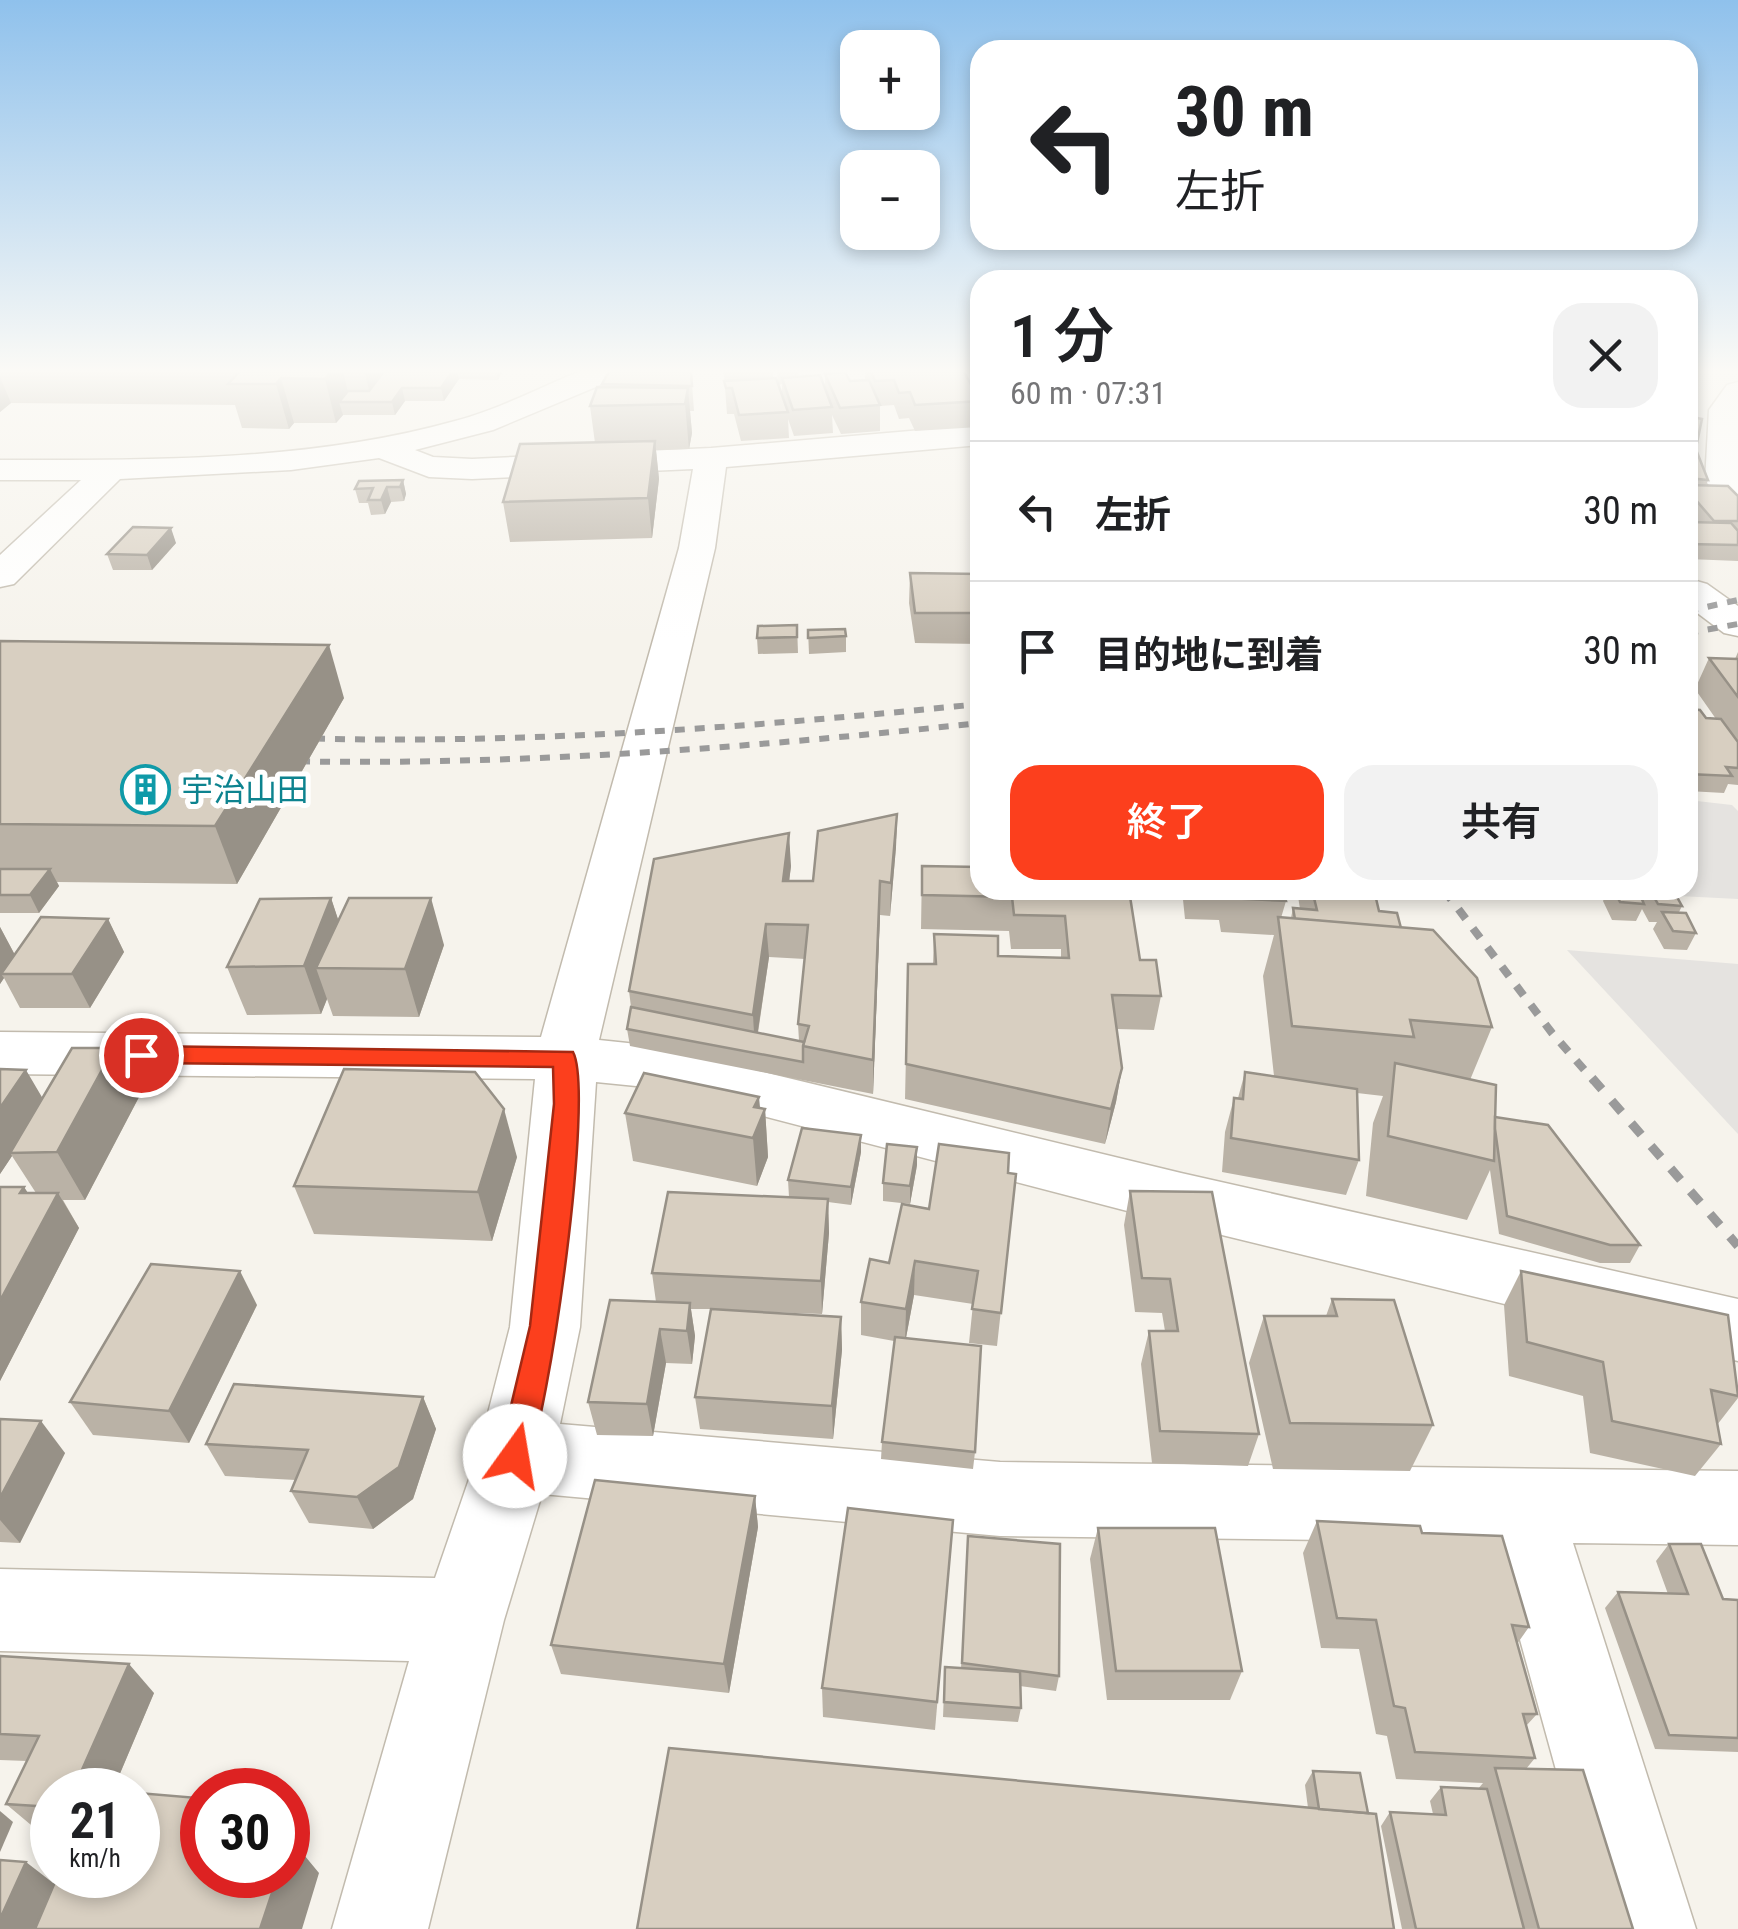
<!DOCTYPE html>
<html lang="ja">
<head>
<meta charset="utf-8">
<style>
	:root { --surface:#fff; --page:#f2f2f2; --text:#202124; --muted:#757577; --line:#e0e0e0; --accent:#fc3f1d }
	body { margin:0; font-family:"Roboto Condensed","Noto Sans JP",sans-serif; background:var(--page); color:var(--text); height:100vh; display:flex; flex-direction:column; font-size:38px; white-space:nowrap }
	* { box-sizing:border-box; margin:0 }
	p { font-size:32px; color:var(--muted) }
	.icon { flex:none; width:55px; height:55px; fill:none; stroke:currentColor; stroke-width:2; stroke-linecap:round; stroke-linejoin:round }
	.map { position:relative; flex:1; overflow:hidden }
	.sheet { position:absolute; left:970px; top:270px; width:728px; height:630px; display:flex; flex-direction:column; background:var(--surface); border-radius:30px; box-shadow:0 5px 15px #0003 }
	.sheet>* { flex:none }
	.banner { position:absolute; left:970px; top:40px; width:728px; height:210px; border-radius:30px; box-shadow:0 5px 15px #0003; background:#fff; color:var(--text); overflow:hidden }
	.tools { position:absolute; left:840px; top:30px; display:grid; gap:20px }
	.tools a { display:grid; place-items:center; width:100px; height:100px; border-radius:20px; background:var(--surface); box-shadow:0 5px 15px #0003; font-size:50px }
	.speed { position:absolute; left:30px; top:1768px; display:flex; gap:20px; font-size:50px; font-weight:700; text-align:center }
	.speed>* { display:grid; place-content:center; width:130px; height:130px; border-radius:50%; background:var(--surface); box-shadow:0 5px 15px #0003; line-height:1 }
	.speed small { font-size:25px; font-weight:400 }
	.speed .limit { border:15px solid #d22; background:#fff; color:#111 }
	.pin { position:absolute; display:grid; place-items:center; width:85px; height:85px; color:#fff; margin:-42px; border:5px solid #fff; border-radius:50%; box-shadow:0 2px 10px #0007 }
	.me { position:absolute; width:110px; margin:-55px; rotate:13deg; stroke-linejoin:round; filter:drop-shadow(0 0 8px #0008) }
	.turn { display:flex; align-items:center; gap:35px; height:210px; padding:0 40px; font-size:45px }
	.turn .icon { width:130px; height:130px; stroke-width:2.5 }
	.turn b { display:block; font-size:70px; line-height:85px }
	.round { display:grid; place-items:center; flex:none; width:105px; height:105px; border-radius:30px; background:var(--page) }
	.overview { display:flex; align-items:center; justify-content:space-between; height:170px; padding:0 40px }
	h1 { font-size:60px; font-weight:600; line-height:75px }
	.button { display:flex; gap:20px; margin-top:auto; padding:20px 40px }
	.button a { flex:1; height:115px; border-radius:30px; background:var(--accent); color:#fff; font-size:40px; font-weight:600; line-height:115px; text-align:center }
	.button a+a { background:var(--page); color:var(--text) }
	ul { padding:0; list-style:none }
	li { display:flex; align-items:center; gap:30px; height:140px; padding:0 40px; border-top:2px solid var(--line) }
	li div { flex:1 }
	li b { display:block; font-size:38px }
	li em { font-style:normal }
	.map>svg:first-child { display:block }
	.parking { fill:#e5e3e0 }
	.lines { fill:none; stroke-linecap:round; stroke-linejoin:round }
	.minor-casing { stroke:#c2bbae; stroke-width:3 }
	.minor { fill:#fff; fill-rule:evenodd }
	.rail-far2 { stroke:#9a9a9a; stroke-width:6; stroke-dasharray:10 10; stroke-linecap:butt }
	.rail-far1 { stroke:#9a9a9a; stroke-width:8; stroke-dasharray:12 12; stroke-linecap:butt }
	.rail { stroke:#9a9a9a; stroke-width:9; stroke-dasharray:15 15; stroke-linecap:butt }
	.wall { fill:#bab2a6; fill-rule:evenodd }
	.shaded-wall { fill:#979187 }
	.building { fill:#d8cfc1; stroke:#979187; stroke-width:2.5 }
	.route { fill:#fc3f1d; stroke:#a42913; stroke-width:2.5 }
	.labels { text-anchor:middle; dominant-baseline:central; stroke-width:10; stroke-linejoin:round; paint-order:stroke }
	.culture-label { font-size:32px; fill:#0d838f; stroke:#fff; text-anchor:start }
</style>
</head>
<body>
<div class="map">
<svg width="1738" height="1929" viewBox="0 0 1738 1929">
	<rect width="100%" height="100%" fill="#f6f3ec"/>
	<g class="parking">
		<polygon points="1688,800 1732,805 1738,811 1738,899 1560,890 1688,890"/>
		<polygon points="1567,950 1738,964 1738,1134"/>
	</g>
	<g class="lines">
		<defs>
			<g id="minor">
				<path d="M583 370H626L622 376 493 430 415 450 433 457 472 459 711 448 980 425V445L726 467 715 548 599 1040 656 1046 1181 1173 1738 1299V1361L1181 1225 656 1088 596 1082 580 1327 560 1424 1000 1462 1738 1471V1545L1573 1543 1696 1929H1600L1493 1542 1000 1536 542 1494 504 1620 428 1929H332L409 1661 0 1651V1569L435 1578 477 1456 510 1327 535 1079 0 1074V1032L541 1037 679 548 693 469 472 479 429 477 379 458 291 470 120 479 14 584 0 587V555L81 480H0V460C152 460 308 462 455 421 500 409 541 387 583 370Z"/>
				<polygon points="957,370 980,370 980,394 969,391"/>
				<polygon points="1738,382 1738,505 1726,502 1705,481 1709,410 1727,385"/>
				<polygon points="1693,580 1707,584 1738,606 1738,636 1724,633 1688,606 1688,582"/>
			</g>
		</defs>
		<use href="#minor" class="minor-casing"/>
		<use href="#minor" class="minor"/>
		<g class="rail-far2">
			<polyline points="1688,611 1738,600"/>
			<polyline points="1688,633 1738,624"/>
			<path d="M295 738C524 745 752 727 980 704"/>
			<path d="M280 761C515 766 746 748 980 723"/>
		</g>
		<polyline class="rail-far1" points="1444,890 1552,1033 1594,1081"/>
		<polyline class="rail" points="1592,1078 1738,1246"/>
	</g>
	<g class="wall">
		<polygon points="0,370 539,370 502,372 498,380 459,379 444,401 405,401 395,415 343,415 336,423 294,423 289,429 242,428 235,405 11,403 0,412"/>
		<polygon points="610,370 691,370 694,411 690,411 692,433 689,449 656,450 659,479 652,538 510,542 503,502 595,443 590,406 602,387 602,384"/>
		<polygon points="722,370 773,370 773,378 782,398 782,384 778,385 777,370 798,370 799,376 825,390 825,374 850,381 865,380 865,370 963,370 980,401 979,427 915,431 909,418 899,419 894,405 880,406 880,431 841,434 832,415 833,433 794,436 788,419 789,438 741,441 734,414 727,414 724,375"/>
		<polygon points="1688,416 1697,443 1695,447 1708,480 1706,486 1738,496 1738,561 1688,559 1688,522 1696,522 1688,512"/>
		<polygon points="403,480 406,494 404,501 391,502 385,514 371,515 368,503 359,503 355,489"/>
		<polygon points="176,543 152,570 113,570 107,554"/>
		<polygon points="910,573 980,574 980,644 915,643 909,603"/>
		<polygon points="797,625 798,653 758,654 757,638"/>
		<polygon points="808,630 846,636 846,652 809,654"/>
		<polygon points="0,641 344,698 237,884 57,882 59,886 39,913 0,913"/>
		<polygon points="1738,652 1738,785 1728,784 1724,793 1688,791 1688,709 1706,718 1716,719 1695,689 1709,658 1735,659"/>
		<path d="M897 814 896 847 890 916 880 915 873 1094 630 1046 627 1029 631 1007 629 991 791 866 789 881H813ZM769 957 805 959 798 1024 799 1041 758 1033Z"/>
		<polygon points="922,866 1129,890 1140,960 1161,996 1154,1030 1117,1029 1122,1068 1116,1102 1105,1144 905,1099 908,964 933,964 934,934 998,956 1061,958 1061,949 1011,949 1009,931 921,929"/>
		<polygon points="1182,890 1283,890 1286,901 1281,918 1291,918 1293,908 1300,909 1297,890 1374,890 1379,911 1401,928 1492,1027 1470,1080 1495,1117 1640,1245 1630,1263 1600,1263 1499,1234 1490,1170 1467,1220 1366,1196 1373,1123 1383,1096 1357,1093 1359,1160 1346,1195 1222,1172 1225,1132 1234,1098 1238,1098 1245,1072 1274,1076 1263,976 1274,935 1221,932 1219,920 1185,919"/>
		<polygon points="1608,890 1638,890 1641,897 1645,890 1673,890 1682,906 1679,912 1696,933 1687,950 1664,949 1653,929 1657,922 1649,922 1642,909 1636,921 1612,920 1603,901"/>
		<polygon points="331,898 338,920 444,945 419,1017 333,1016 327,999 321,1014 247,1015 227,967"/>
		<polygon points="108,919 124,952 90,1008 20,1008 4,978 0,984 0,927 15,955"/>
		<polygon points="0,1069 42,1098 139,1097 85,1200 63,1200 79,1228 0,1381 0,1187 24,1187 28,1193 36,1193 12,1156 0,1174"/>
		<polygon points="765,1109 768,1157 757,1186 633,1161 625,1113"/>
		<polygon points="861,1135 861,1152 851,1205 828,1202 829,1233 822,1314 742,1311 841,1317 842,1350 833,1439 700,1429 695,1397 711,1309 691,1309 695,1336 692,1364 666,1363 653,1436 597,1435 588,1402 656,1302 652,1273 789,1197 788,1180"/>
		<polygon points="517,1157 492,1241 314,1234 294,1186"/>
		<polygon points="917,1165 910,1204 883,1201 883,1183"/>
		<polygon points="1008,1173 1016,1174 997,1346 969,1343 973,1304 914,1295 906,1338 975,1452 973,1469 881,1459 882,1442 894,1341 861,1335 861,1302 929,1209"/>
		<polygon points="1130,1191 1259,1434 1248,1466 1152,1463 1141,1364 1149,1331 1165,1331 1162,1313 1135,1312 1124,1225"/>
		<polygon points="1521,1271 1738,1389 1738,1398 1717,1425 1721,1444 1695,1476 1590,1453 1583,1396 1509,1376 1504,1305"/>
		<polygon points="1332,1299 1433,1425 1410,1471 1273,1469 1249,1363 1264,1316 1326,1316"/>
		<polygon points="257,1305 189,1443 93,1435 70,1402"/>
		<polygon points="423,1397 436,1429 413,1499 373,1529 309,1523 291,1491 296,1480 225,1476 206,1444"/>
		<polygon points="0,1419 65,1453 20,1543 0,1542"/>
		<polygon points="755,1496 758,1527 729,1693 561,1674 551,1645"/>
		<polygon points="953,1520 935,1730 823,1717 822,1688"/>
		<polygon points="1317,1521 1422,1533 1529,1627 1517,1644 1537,1714 1526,1726 1535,1758 1526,1769 1633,1929 1402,1929 1381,1826 1390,1812 1433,1814 1430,1801 1441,1787 1478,1789 1483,1783 1396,1779 1387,1736 1376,1734 1359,1649 1321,1648 1303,1553"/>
		<polygon points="1098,1528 1242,1671 1230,1700 1107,1700 1090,1559"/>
		<polygon points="968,1536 1059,1676 1056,1691 1020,1686 1021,1708 1018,1722 943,1717 945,1667 961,1668"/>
		<polygon points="1669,1544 1723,1599 1738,1600 1738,1752 1655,1749 1605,1608 1618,1592 1668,1594 1656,1561"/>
		<polygon points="0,1656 154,1693 113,1790 52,1790 52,1831 37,1830 6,1804 27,1761 0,1760"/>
		<polygon points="1313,1771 1368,1813 1308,1808 1305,1785"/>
	</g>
	<g class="shaded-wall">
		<polygon points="332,370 343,370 350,402 339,402 343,415 336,423 325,379"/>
		<polygon points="364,370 398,370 372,402"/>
		<polygon points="453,370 457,370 459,379 444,401 441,388"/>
		<polygon points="496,370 502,370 502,372 498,380"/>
		<polygon points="0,377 11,403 0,412"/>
		<polygon points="281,378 294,423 289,429 276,384"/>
		<polygon points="402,388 405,401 395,415 392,402"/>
		<polygon points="688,388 692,433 689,449 685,404"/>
		<polygon points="655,441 659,479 652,538 648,498"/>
		<polygon points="403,480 406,494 404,501 400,487"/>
		<polygon points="387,487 391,502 385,514 381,500"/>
		<polygon points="171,528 176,543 152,570 147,555"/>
		<polygon points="329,645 344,698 237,884 215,826"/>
		<polygon points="897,814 896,847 890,916 891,883"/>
		<polygon points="789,833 791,866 785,915 783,881"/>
		<polygon points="50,869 59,886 39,913 30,895"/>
		<polygon points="880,881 880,915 873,1094 873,1060"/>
		<polygon points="331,898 347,946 316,968 327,999 321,1014 304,966"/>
		<polygon points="431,898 444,945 419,1017 405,969"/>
		<polygon points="108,919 124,952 90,1008 72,974"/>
		<polygon points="766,924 769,957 755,1050 753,1015"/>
		<polygon points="0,927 17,959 1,974 4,978 0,984"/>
		<polygon points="114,1048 139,1097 85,1200 57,1152"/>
		<polygon points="1122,1068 1116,1102 1105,1144 1111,1109"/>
		<polygon points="26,1070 46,1104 10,1153 12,1156 0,1174 0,1108"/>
		<polygon points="759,1097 761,1118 765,1109 768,1157 757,1186 753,1138 754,1107"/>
		<polygon points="504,1109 517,1157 492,1241 478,1192"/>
		<polygon points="861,1135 861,1152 851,1205 851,1187"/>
		<polygon points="917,1147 917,1165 910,1204 910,1186"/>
		<polygon points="24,1187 44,1219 58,1193 79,1228 0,1381 0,1301 20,1193"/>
		<polygon points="828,1199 829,1233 822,1314 821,1281"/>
		<polygon points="915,1261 914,1295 905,1343 906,1309"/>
		<polygon points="240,1271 257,1305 189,1443 169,1411"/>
		<polygon points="690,1303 695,1336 692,1364 687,1331"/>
		<polygon points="841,1317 842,1350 833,1439 832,1406"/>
		<polygon points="660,1329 666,1363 653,1436 647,1404"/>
		<polygon points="423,1397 436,1429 413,1499 373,1529 357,1497"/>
		<polygon points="41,1421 65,1453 20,1543 0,1520 0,1498"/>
		<polygon points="755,1496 758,1527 729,1693 724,1664"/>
		<polygon points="129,1664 154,1693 113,1790 73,1790"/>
		<polygon points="198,1798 202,1802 202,1848 185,1831"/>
		<polygon points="0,1811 13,1822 0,1852"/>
		<polygon points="290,1838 319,1873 302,1929 260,1929 278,1875 288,1875 288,1844"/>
		<polygon points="26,1862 57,1886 38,1929 0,1929 0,1919"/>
	</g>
	<g class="building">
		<polygon points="241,370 332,370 325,379 281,378 276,384 228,384"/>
		<polygon points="385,370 453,370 441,388 402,388 392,402 339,402 348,391 369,391"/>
		<polygon points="610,370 691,372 692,386 602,384"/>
		<polygon points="870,370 963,370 980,401 915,405 910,392 899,393 894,380 875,381"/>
		<polygon points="845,372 850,381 869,380 880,405 840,408 825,374"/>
		<polygon points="820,375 832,407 793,410 782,378"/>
		<polygon points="776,378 788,412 739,415 732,388 726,388 724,381"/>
		<polygon points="597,387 688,388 685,404 590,406"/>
		<polygon points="1688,416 1702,419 1697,443 1688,441"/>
		<polygon points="655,441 648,498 503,502 520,444"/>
		<polygon points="1688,446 1695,447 1708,480 1688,478"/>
		<polygon points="403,480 400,487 387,487 381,500 368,500 373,488 355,489 359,481"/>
		<polygon points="1688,485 1728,486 1738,496 1738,521 1714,521 1688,491"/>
		<polygon points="1688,522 1731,523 1738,531 1738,545 1688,544"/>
		<polygon points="133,527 171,528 147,555 107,554"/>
		<polygon points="910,573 980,574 980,613 915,613"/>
		<polygon points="797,625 797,637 757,638 758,626"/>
		<polygon points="845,629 846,636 808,638 808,630"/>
		<polygon points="0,641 329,645 215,826 0,824"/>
		<polygon points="1709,658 1738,659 1738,697"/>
		<polygon points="1688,709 1700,710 1706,718 1721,719 1738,742 1738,768 1726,767 1732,776 1688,774"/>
		<polygon points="897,814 891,883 880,881 873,1060 803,1046 809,1026 798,1024 808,925 766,924 753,1015 629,991 654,859 789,833 783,881 813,881 818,831"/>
		<polygon points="922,866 980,867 980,890 1129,890 1140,960 1156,960 1161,996 1112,995 1122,1068 1111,1109 906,1064 908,964 936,964 934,934 998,936 998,956 1069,958 1065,916 1014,915 1012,897 922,895"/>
		<polygon points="0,869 50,869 30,895 0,895"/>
		<polygon points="1227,890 1283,890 1286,901 1228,898"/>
		<polygon points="1312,890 1374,890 1379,911 1397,913 1401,928 1295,919 1293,908 1317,910"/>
		<polygon points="1614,890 1638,890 1644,904 1620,902"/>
		<polygon points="1650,890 1673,890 1682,906 1658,904"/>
		<polygon points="331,898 304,966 227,967 260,899"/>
		<polygon points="349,898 431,898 405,969 316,968"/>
		<polygon points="1662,912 1686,913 1696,933 1673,931"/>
		<polygon points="41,917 108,919 72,974 1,974"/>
		<polygon points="1278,917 1433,930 1477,978 1492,1027 1410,1020 1414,1037 1292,1026"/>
		<polygon points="631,1007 804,1042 803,1046 803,1062 627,1029"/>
		<polygon points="72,1048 114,1048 57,1152 10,1153"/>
		<polygon points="1395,1063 1496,1085 1494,1161 1388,1136"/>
		<polygon points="0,1069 26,1070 0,1108"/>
		<polygon points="344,1069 475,1072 504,1109 478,1192 294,1186"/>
		<polygon points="1245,1072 1357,1089 1359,1160 1231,1138 1234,1098 1243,1099"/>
		<polygon points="644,1073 759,1097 754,1107 765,1109 753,1138 625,1113"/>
		<polygon points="1495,1117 1548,1125 1640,1245 1610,1245 1507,1216 1495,1129"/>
		<polygon points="802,1128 861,1135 851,1187 788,1180"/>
		<polygon points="887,1144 917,1147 910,1186 883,1183"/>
		<polygon points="939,1144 1009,1153 1008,1173 1016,1174 1001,1313 972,1309 978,1271 915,1261 906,1309 861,1302 870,1259 889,1263 902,1204 929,1209"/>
		<polygon points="0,1187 24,1187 20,1193 58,1193 0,1301"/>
		<polygon points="1130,1191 1212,1192 1259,1434 1160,1431 1149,1331 1178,1331 1170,1279 1142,1278"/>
		<polygon points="668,1192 828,1199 821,1281 652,1273"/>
		<polygon points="151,1264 240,1271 169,1411 70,1402"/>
		<polygon points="1521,1271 1728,1315 1738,1396 1711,1390 1721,1444 1612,1421 1603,1362 1527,1342"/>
		<polygon points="1332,1299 1394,1300 1433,1425 1290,1423 1264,1316 1337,1316"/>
		<polygon points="610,1300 690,1303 687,1331 660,1329 647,1404 588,1402"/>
		<polygon points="711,1309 841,1317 832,1406 695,1397"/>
		<polygon points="895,1337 981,1346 975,1452 882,1442"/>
		<polygon points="234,1384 423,1397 399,1467 357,1497 291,1491 308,1450 206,1444"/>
		<polygon points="0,1419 41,1421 0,1498"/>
		<polygon points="595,1480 755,1496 724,1664 551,1645"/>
		<polygon points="848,1508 953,1520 937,1702 822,1688"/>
		<polygon points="1317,1521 1420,1526 1422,1533 1502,1536 1529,1627 1512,1625 1537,1714 1523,1714 1535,1758 1415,1752 1405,1708 1394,1706 1376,1620 1337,1618"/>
		<polygon points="1098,1528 1215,1528 1242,1671 1116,1671"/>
		<polygon points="968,1536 1060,1544 1059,1676 962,1663"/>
		<polygon points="1669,1544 1701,1544 1723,1599 1738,1600 1738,1738 1669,1735 1618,1592 1688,1594"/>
		<polygon points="0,1656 129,1664 73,1790 52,1790 52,1807 6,1804 39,1736 0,1734"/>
		<polygon points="945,1667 1020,1672 1021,1708 944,1702"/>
		<polygon points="669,1748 1376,1814 1394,1929 637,1929"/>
		<polygon points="1495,1768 1583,1770 1633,1929 1539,1929"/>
		<polygon points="1313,1771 1360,1773 1368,1813 1319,1809"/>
		<polygon points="1441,1787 1487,1789 1524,1929 1416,1929 1390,1812 1446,1815"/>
		<polygon points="138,1793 198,1798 185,1831 202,1832 202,1875 278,1875 260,1929 35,1929 58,1875 138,1875"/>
		<polygon points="0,1860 26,1862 0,1919"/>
	</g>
	<linearGradient id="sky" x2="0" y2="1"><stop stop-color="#8fc1ec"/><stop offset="0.58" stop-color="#fbfaf6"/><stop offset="1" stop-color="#fbfaf6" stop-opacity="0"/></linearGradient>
	<rect width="1738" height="640" fill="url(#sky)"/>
	<path class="route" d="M141 1046 573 1052C595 1093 549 1417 526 1467L515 1471 504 1467 499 1456 530 1326 554 1104 553 1067 141 1063 129 1055Z"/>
	<defs>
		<symbol id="building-ring" viewBox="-11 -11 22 22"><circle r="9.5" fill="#fff" stroke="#0f9aa8" stroke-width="1.5"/><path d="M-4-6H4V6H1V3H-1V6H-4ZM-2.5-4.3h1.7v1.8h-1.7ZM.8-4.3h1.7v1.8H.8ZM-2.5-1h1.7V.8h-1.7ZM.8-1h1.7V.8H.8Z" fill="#0f9aa8"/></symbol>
	</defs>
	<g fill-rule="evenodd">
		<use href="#building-ring" x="118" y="762" width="55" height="55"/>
	</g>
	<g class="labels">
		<g class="culture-label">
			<text x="181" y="790">宇治山田</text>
		</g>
	</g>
</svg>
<div class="tools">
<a>+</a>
<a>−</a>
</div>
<div class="speed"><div>21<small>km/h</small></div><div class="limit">30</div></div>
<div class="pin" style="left:141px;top:1055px;background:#d93025"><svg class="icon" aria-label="arrive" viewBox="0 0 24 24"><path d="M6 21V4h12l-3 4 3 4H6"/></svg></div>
<svg class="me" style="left:515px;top:1456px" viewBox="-20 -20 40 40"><circle r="19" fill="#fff"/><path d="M0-13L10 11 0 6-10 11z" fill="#fc3f1d"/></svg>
<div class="banner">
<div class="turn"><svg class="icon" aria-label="left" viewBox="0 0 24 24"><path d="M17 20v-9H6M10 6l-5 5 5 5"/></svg><div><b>30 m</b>左折</div></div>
</div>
<section class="sheet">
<div class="overview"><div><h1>1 分</h1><p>60 m · 07:31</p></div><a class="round"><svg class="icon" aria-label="close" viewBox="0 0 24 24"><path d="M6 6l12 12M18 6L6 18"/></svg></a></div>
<ul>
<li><svg class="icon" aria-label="left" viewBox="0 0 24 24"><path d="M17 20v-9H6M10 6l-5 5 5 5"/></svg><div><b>左折</b></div><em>30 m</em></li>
<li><svg class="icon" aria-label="arrive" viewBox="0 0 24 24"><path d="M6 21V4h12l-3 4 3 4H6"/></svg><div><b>目的地に到着</b></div><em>30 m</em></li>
</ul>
<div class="button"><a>終了</a><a>共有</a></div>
</section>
</div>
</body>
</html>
